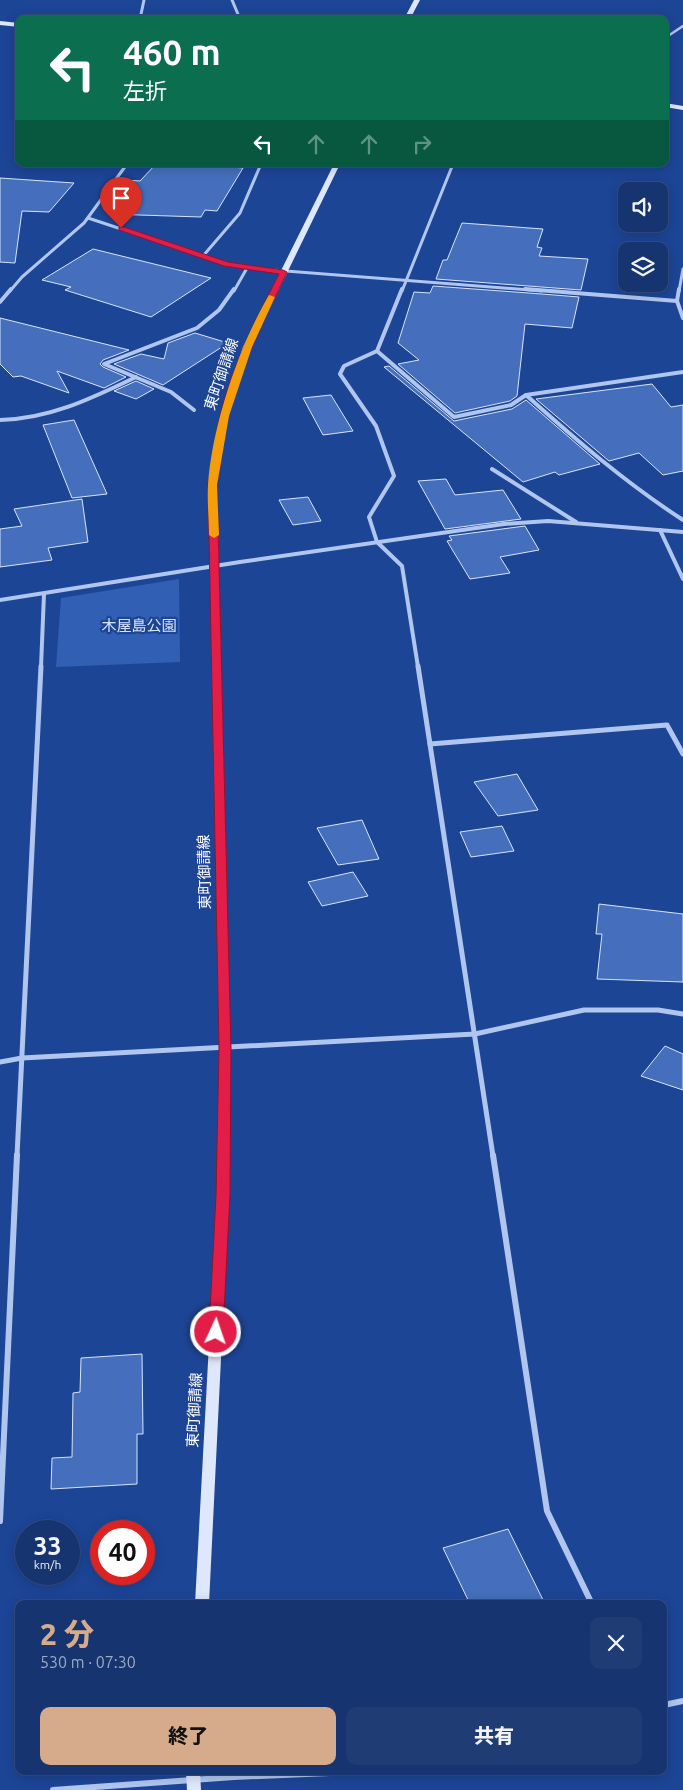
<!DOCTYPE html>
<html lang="ja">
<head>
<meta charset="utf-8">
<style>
	:root { --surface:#163470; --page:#1f3c75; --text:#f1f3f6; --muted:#9eaac3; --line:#354f83; --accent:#d6ab8b }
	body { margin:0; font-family:Ubuntu,"Noto Sans JP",sans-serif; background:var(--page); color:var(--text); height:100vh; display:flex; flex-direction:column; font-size:19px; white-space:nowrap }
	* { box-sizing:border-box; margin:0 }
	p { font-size:16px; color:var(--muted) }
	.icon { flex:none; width:28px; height:28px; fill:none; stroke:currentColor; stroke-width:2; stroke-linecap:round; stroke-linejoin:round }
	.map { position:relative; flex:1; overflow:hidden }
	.sheet { position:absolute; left:15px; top:1600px; width:652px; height:175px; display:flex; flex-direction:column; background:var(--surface); border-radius:10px; box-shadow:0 2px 12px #0003,0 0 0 1px var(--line) }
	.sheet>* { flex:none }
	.banner { position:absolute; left:15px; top:15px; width:654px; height:152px; border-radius:10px; box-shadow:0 2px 12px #0003,0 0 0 1px var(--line); background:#0b6e4f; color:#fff; overflow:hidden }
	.buttons { position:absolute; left:618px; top:182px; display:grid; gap:10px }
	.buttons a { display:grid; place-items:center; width:50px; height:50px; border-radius:10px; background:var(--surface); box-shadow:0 2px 12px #0003,0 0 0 1px var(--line); font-size:25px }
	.speed { position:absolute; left:15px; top:1520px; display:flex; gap:10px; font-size:25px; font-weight:700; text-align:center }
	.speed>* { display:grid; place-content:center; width:65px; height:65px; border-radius:50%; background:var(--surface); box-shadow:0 2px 12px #0003,0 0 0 1px var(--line); line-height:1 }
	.speed small { font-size:12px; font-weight:400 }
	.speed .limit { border:8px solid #d22; background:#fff; color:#111 }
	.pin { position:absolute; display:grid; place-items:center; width:42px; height:42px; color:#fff; margin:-51px -21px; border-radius:50% 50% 50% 0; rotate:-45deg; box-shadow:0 0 5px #0007 }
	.pin .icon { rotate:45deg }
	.me { position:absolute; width:55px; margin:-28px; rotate:3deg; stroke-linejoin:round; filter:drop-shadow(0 0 4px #0008) }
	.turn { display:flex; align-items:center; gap:18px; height:105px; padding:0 25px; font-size:22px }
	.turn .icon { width:65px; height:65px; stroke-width:2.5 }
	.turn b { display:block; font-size:35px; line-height:42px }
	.lanes { display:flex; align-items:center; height:48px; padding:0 25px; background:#0003; justify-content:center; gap:25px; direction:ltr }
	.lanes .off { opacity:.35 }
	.round { display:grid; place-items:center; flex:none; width:52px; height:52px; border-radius:10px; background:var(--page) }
	.overview { display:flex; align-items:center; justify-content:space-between; height:85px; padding:0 25px }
	h1 { font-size:30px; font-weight:800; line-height:38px; color:var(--accent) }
	.action { display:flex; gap:10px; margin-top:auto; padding:10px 25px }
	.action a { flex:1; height:58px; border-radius:10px; background:var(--accent); color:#111; font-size:20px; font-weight:800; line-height:58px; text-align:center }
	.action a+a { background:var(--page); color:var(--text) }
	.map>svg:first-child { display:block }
	.green { fill:#315fb4 }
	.building { fill:#456fbc; stroke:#d7e4fb }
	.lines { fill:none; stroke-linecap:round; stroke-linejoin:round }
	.lane { stroke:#b0c6ef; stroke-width:2.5 }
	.street-far3 { stroke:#b0c6ef; stroke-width:3 }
	.street-far2 { stroke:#b0c6ef; stroke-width:4 }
	.street-far1 { stroke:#b0c6ef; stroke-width:5 }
	.street { stroke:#b0c6ef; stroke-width:6 }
	.secondary { fill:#dee7fb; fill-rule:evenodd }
	.route { fill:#e11d48; stroke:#92132f }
	.slow { fill:#f59e0b }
	.labels { text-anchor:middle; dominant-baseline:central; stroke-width:4.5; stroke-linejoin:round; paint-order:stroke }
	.street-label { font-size:15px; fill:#fff; stroke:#1d4596 }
	.park-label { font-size:15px; fill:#d7e4fb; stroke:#1d4596 }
</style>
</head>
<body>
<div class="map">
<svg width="683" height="1790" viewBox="0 0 683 1790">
	<rect width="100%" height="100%" fill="#1d4596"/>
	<polygon class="green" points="179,579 180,662 56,667 61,598"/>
	<g class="building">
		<polygon points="156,164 195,164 243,168 217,211 205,210 201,217 108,214 117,203 108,202 126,180 140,181"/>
		<polygon points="0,178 74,183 49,212 22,211 15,263 0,262"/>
		<polygon points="462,223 543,229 537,247 542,248 539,256 588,259 581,290 436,279 443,260 447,260"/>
		<polygon points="93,249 211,278 151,317 65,290 71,287 42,280"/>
		<polygon points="433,286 542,294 579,297 572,328 525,324 517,396 510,401 455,413 398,364 419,360 398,343 414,292 430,293"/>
		<polygon points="0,318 129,350 103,360 100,364 103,367 126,377 104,388 57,371 69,393 21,376 13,377 0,364"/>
		<polygon points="195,333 228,343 163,385 114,364 141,354 164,359 168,343"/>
		<polygon points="389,366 454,421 512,409 526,400 600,464 559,475 555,472 523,482 384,367"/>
		<polygon points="136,381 154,389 136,399 114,391"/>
		<polygon points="652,384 671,407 683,405 683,471 663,475 639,453 609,461 536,399"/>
		<polygon points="331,395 353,431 323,435 303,398"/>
		<polygon points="74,420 107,494 72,498 43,425"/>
		<polygon points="446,479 455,495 503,490 521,519 445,529 418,481"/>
		<polygon points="308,497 321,521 293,525 279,500"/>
		<polygon points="82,499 88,542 48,548 52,560 0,567 0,529 22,526 14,509"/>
		<polygon points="525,526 539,550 500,557 510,573 470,579 447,541 452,540 449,536"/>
		<polygon points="517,774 538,810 498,816 474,782"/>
		<polygon points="362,820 379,859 338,865 317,828"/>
		<polygon points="502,826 514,851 471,857 460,832"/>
		<polygon points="353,872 368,896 322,906 308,882"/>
		<polygon points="599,904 683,914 683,982 597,979 602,934 596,934"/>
		<polygon points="665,1046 683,1054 683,1090 641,1076"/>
		<polygon points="142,1354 143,1434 137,1434 137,1484 51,1489 52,1458 72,1457 73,1393 80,1392 81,1358"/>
		<polygon points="508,1529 545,1604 470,1604 443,1548"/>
	</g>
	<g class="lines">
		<polyline class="lane" points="665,38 683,26"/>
		<g class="street-far3">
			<polyline points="232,0 240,19"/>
			<polyline points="140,19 144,0"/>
			<polyline points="88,218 227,264 247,268 234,291"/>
			<polyline points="203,256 240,213 261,164"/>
			<polyline points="247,268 542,291"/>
			<polyline points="10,291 22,277 84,223 127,164"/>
			<polyline points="402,291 453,164"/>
			<polyline points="679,291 683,269"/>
		</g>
		<g class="street-far2">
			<polyline points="402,289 377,351 344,366 340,374 376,426 394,476 369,517 377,542 402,566 418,667"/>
			<polyline points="525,289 677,301 679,289"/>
			<polyline points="677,301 683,318"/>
			<polyline points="0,302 11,289"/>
			<polyline points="377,351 454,417 511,405 526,395 683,372"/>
			<path d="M526 395C576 440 626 483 683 520"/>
			<polyline points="194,410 171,392 104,364 197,328 219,310 234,289"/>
			<path d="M0 420C50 419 92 398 136 377"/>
			<polyline points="492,469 576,522"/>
			<polyline points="660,530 683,579"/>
			<polyline points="0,600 240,562 504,524 548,521 683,532"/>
			<polyline points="41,667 44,594"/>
		</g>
		<g class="street-far1">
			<polyline points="418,666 493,1156"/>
			<polyline points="430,744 667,725 683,754"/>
			<polyline points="0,1062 22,1058 475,1034 584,1010 658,1010 683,1014"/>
			<polyline points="17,1156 41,666"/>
		</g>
		<g class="street">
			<polyline points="493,1155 547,1511 592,1604"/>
			<polyline points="0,1521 17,1155"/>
			<polyline points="664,1705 683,1701"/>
			<polyline points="53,1790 234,1777 377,1771"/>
		</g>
		<g class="secondary">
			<polygon points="414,0 420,0 410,19 404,19"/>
			<polygon points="0,21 19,23 19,27 0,25"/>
			<polygon points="665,103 683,106 683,110 665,107"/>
			<polygon points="334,164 340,164 251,347 228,416 217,485 230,1048 229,1195 209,1604 195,1604 217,1195 220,1048 209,485 220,416 243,347"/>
			<polygon points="186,1771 200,1771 201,1790 187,1790"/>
		</g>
	</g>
	<path class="route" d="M119 227H124L228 262 283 270 287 272C265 319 240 366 228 417 223 439 221 462 217 485L231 1048 230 1195 223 1332 221 1335 216 1337 211 1335 209 1332 216 1195 219 1048 208 485C212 462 215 439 220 416 232 366 256 320 279 274L224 266 119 230Z"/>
	<path class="slow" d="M269 295 275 297 252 347 229 416 217 485 219 535 214 538 209 535C209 519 207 501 208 485 212 426 239 346 269 295Z"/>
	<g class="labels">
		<g class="street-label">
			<text transform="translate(221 374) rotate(-71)">東町御請線</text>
			<text transform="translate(204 872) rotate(-91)">東町御請線</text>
			<text transform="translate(194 1410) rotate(-87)">東町御請線</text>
		</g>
		<g class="park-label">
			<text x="139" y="625">木屋島公園</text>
		</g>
	</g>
</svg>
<div class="buttons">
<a><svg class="icon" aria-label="sound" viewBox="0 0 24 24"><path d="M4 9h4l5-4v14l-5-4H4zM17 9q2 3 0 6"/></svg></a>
<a><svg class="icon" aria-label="layers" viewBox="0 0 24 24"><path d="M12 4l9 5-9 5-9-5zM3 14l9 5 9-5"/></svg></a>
</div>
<div class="speed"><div>33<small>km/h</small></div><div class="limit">40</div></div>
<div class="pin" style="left:121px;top:228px;background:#d93025"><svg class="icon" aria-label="arrive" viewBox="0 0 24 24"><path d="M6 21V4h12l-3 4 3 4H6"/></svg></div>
<svg class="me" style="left:216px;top:1332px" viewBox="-20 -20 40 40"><circle r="17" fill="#e11d48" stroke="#fff" stroke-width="3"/><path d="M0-11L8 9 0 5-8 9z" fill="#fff"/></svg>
<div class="banner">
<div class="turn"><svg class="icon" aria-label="left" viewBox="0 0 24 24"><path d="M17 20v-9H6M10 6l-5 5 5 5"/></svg><div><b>460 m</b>左折</div></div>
<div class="lanes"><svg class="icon" aria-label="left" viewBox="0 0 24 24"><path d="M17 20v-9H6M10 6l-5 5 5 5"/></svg><svg class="icon off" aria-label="ahead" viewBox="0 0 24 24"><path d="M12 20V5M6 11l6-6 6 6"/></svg><svg class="icon off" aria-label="ahead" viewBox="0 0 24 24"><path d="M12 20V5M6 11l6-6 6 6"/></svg><svg class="icon off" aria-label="right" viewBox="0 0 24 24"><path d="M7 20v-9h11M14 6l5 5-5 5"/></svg></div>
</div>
<section class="sheet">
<div class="overview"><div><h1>2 分</h1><p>530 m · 07:30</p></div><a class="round"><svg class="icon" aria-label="close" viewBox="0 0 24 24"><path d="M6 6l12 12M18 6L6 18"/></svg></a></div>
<div class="action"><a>終了</a><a>共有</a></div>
</section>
</div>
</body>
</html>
